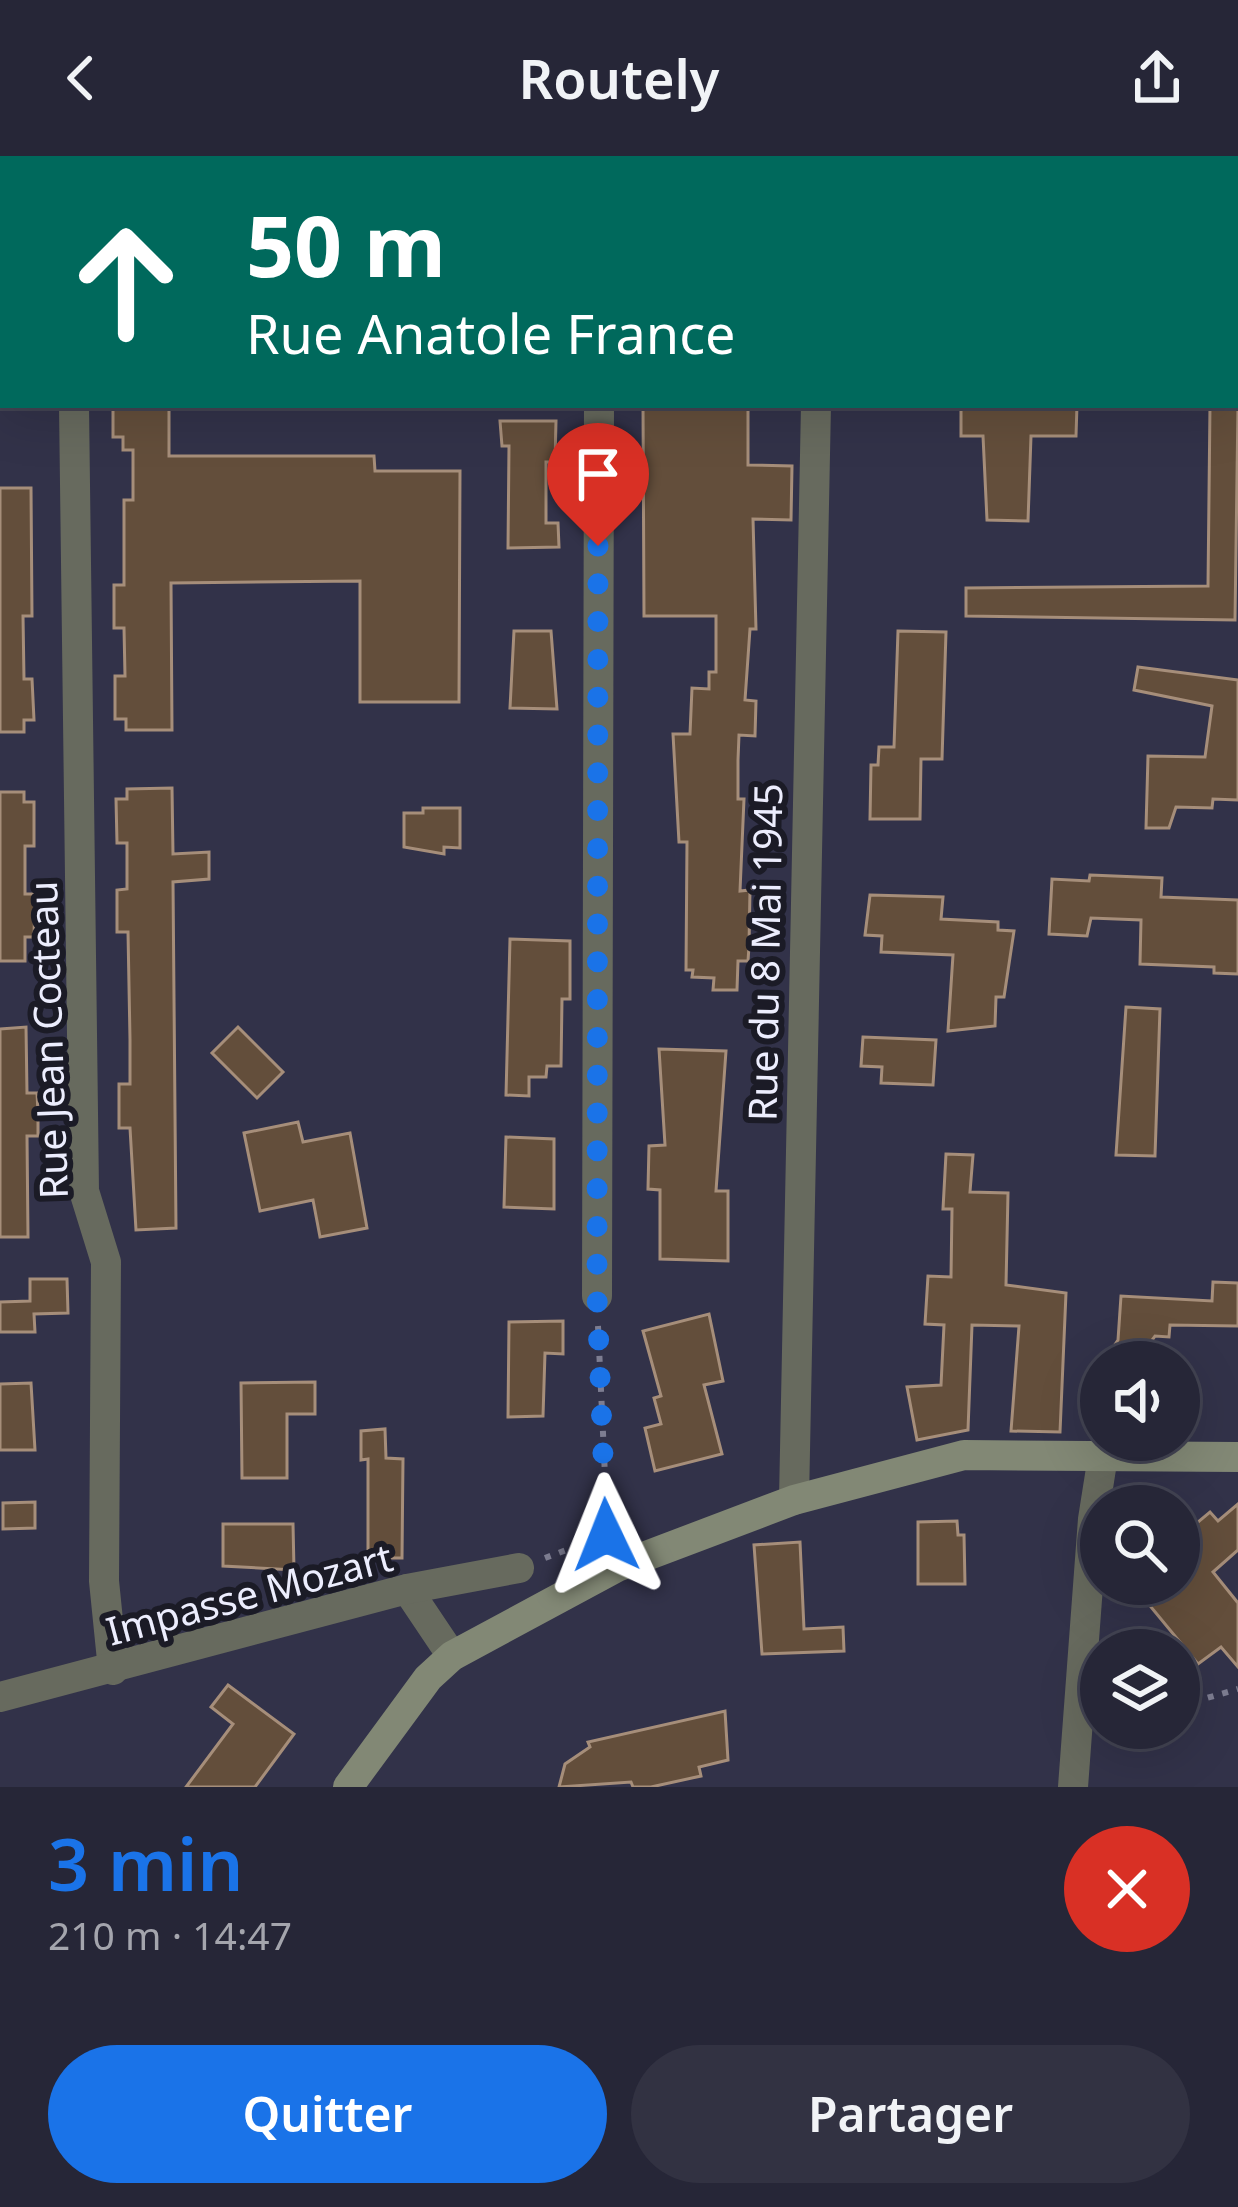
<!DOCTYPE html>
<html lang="fr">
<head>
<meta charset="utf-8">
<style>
	:root { --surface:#262637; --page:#323242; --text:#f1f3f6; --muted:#a4a5ad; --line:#424352; --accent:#1a73e8 }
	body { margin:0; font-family:"Noto Sans",sans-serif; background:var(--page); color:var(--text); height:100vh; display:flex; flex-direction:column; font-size:45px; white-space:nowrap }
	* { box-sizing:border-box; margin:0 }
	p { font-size:39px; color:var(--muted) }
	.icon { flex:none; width:66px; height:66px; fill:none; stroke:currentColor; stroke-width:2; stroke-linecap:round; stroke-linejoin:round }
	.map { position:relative; height:1631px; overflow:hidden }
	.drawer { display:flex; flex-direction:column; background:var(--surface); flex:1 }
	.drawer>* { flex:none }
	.hud { position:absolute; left:0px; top:0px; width:1239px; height:252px; box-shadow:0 12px 48px #0002,0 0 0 3px var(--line); background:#00695c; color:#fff; overflow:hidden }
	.controls { position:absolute; left:1080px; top:1185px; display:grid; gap:24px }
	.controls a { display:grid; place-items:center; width:120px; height:120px; border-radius:50%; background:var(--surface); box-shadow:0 12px 48px #0002,0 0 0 3px var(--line); font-size:60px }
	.pin { position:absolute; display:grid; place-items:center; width:102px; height:102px; color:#fff; margin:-123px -51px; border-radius:50% 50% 50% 0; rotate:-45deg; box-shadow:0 0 12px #0007 }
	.pin .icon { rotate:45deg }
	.me { position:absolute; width:132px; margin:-66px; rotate:358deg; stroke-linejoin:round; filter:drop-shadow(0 0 9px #0008) }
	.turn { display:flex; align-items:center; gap:42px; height:252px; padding:0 48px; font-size:54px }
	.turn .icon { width:156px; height:156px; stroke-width:2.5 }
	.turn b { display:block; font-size:84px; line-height:102px }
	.round { display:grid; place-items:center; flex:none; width:126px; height:126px; border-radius:63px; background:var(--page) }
	.head { display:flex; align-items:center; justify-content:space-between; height:204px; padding:0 48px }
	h1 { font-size:72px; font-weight:600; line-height:90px; color:var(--accent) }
	.button { display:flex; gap:24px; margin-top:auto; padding:24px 48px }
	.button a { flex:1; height:138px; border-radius:72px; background:var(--accent); color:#fff; font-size:48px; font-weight:600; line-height:138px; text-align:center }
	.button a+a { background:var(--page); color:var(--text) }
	header { display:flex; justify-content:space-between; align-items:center; height:156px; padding:0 48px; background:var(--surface); font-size:54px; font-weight:600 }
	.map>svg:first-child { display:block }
	.building { fill:#634e3b; stroke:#a68e7a; stroke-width:3 }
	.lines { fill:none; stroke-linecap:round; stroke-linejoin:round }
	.path { stroke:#7d7d91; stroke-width:6; stroke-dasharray:6 9; stroke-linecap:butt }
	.street { stroke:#676a5e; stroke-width:30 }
	.secondary { stroke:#828875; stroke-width:30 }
	.route { stroke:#1a73e8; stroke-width:21; stroke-dasharray:0 37.8 }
	.labels { text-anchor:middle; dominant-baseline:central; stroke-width:12; stroke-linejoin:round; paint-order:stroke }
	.street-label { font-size:39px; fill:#ecedfd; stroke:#1b1b26 }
</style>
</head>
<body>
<header><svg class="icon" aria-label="back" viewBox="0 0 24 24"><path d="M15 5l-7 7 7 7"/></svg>Routely<svg class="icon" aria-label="share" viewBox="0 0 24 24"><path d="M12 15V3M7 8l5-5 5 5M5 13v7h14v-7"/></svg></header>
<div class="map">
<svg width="1238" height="1631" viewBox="0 0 1238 1631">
	<rect width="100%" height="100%" fill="#323249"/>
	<g class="building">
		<polygon points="113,249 169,249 169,300 374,300 375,315 460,315 459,546 360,546 360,425 171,427 172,574 126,574 126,563 115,563 115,520 125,520 124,472 114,472 114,429 124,429 124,344 133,344 133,294 123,294 123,281 113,281"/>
		<polygon points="643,249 748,249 748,309 792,310 791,364 753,363 756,473 750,473 745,544 756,545 755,580 739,579 738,604 738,643 744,643 740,735 750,734 749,790 748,805 738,805 737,834 713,834 714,822 692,821 693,814 686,814 687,686 679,686 673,578 690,578 692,532 709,533 709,516 716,516 716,460 644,460"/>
		<polygon points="961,249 1077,249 1076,280 1031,280 1028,365 987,364 983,280 961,280"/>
		<polygon points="1210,249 1238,249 1235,464 966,460 966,432 1208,430"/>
		<polygon points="500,265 556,265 555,306 546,306 546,367 558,367 559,391 508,392 509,290 502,290"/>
		<polygon points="0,332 31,332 32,460 23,460 24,523 32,523 34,564 24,564 24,576 0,576"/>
		<polygon points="514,475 551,475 557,553 510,552"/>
		<polygon points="898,475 946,476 942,603 921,603 920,663 870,663 871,609 878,609 879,591 894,591"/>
		<polygon points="1138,511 1238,524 1238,644 1213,643 1212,652 1176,651 1169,672 1146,672 1148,600 1205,601 1212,550 1134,534"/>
		<polygon points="172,632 173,698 209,696 209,723 173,726 176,1072 136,1074 130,972 119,972 119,928 130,928 130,883 128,776 117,776 117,734 127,733 127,687 117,687 116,643 127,643 127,633"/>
		<polygon points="0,636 24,636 24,646 34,646 34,690 25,690 25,738 35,738 34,781 25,781 25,805 0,805"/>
		<polygon points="423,652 460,652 460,692 444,691 444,698 404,691 404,657 423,657"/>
		<polygon points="1090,719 1162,722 1161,741 1238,744 1238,818 1214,817 1214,811 1140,808 1141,764 1091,762 1087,780 1049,778 1052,723 1089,725"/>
		<polygon points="870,739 943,741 941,763 998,766 998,774 1014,775 1004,841 996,841 995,870 948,875 953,799 881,796 882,780 865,779"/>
		<polygon points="510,783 570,785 570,843 562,843 561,910 547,910 546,921 529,921 529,940 506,939"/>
		<polygon points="1126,851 1160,853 1155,1000 1116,999"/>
		<polygon points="26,871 27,937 37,937 38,957 38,980 27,980 28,1081 0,1081 0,873"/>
		<polygon points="238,871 283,916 257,942 212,897"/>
		<polygon points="863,881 936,884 933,929 881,927 882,911 861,910"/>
		<polygon points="659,893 726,895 716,1035 728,1035 728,1105 660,1103 660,1034 648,1033 649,990 665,989"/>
		<polygon points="298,966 303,986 350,977 367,1072 320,1081 313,1044 260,1055 244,977"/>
		<polygon points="506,981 554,983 554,1053 504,1051"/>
		<polygon points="946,998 973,999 970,1036 1008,1037 1006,1129 1066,1137 1060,1276 1011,1275 1019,1170 972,1169 968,1274 917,1284 907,1231 941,1229 944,1169 925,1168 928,1120 951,1121 952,1053 943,1053"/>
		<polygon points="30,1123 67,1123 68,1157 34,1158 35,1176 0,1176 0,1146 30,1145"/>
		<polygon points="1213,1126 1238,1127 1238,1170 1170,1169 1169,1181 1155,1180 1136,1206 1103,1206 1118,1184 1121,1140 1212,1145"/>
		<polygon points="709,1158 723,1225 704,1229 722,1298 655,1315 645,1272 661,1268 654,1242 661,1240 643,1175"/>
		<polygon points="563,1165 563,1198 545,1197 543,1260 508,1261 509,1166"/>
		<polygon points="315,1226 315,1258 287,1258 287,1322 242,1322 241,1227"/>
		<polygon points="31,1227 35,1294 0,1294 0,1228"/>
		<polygon points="385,1273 386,1302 403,1303 402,1402 368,1402 368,1303 361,1304 361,1275"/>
		<polygon points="35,1346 35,1372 3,1373 3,1347"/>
		<polygon points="1238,1348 1238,1394 1213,1416 1238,1447 1238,1511 1221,1491 1198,1508 1132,1428 1179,1428 1179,1382 1210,1356 1218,1365"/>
		<polygon points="957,1365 958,1379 964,1379 965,1428 918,1428 918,1366"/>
		<polygon points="223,1368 293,1368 294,1414 223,1410"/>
		<polygon points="800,1386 804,1473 843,1471 844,1495 762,1498 754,1389"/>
		<polygon points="228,1529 294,1578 255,1631 186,1631 233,1568 211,1551"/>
		<polygon points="725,1555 728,1604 699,1611 701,1620 651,1631 633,1631 631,1626 559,1631 565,1608 590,1591 588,1586"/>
	</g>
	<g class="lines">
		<g class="path">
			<polyline points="598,1170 608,1384"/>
			<polyline points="545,1402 606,1379"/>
			<polyline points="1179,1550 1238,1533"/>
		</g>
		<g class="street">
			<polyline points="823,3 823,0"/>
			<polyline points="0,67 3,67"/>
			<polyline points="74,249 84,1035 106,1106 104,1425 113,1514"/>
			<polyline points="597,1140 599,249"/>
			<polyline points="794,1344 816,249"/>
			<polyline points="407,1433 452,1500"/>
			<polyline points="0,1541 407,1433 519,1412"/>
			<polyline points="1073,1631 1093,1363 1103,1300"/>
		</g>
		<polyline class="secondary" points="348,1631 428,1522 452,1500 617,1411 794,1344 964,1299 1238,1301"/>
	</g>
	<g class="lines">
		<polyline class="route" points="598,390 597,1140 606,1379"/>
	</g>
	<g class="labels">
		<g class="street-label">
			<text transform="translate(764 796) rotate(-89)">Rue du 8 Mai 1945</text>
			<text transform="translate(47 884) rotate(-92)">Rue Jean Cocteau</text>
			<text transform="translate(249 1437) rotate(-15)">Impasse Mozart</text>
		</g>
	</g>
</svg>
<div class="controls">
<a><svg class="icon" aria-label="sound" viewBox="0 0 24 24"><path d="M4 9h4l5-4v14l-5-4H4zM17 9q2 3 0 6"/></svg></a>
<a><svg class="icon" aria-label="search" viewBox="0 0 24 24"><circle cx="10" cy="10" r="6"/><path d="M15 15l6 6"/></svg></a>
<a><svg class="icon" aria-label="layers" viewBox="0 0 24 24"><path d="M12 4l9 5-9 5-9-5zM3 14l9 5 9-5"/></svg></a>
</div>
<div class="pin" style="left:598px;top:390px;background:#d93025"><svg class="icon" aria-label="arrive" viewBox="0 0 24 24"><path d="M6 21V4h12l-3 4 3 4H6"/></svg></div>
<svg class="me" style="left:606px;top:1379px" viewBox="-20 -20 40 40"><path d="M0-17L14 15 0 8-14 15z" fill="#1a73e8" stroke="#fff" stroke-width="4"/></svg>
<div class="hud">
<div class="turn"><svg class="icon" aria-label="ahead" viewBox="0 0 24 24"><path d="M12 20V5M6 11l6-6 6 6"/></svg><div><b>50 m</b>Rue Anatole France</div></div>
</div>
</div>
<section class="drawer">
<div class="head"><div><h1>3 min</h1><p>210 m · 14:47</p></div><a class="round" style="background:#d93025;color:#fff"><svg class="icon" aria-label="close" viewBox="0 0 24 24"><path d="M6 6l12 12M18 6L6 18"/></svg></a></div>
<div class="button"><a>Quitter</a><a>Partager</a></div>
</section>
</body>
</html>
